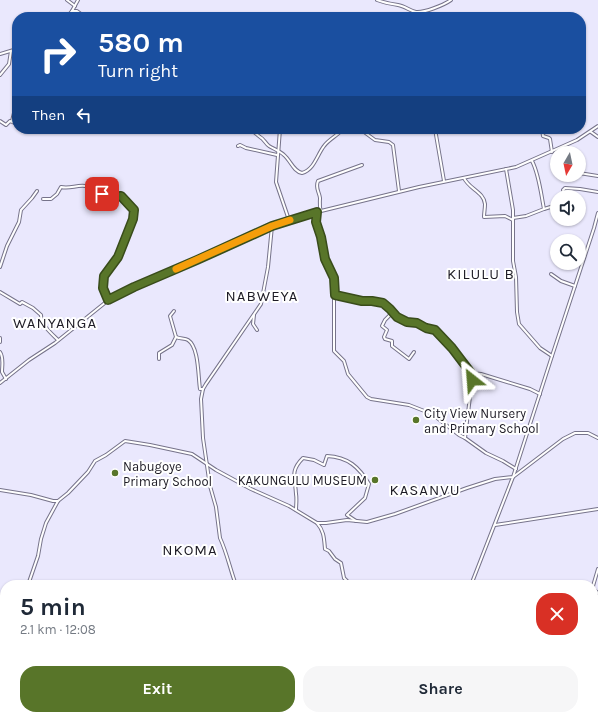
<!DOCTYPE html>
<html lang="en">
<head>
<meta charset="utf-8">
<style>
	:root { --surface:#fff; --page:#f6f6f7; --text:#1f2937; --muted:#747a83; --accent:#587529 }
	body { margin:0; font-family:Karla,sans-serif; background:var(--page); color:var(--text); height:100vh; display:flex; flex-direction:column; font-size:15px; white-space:nowrap }
	* { box-sizing:border-box; margin:0 }
	p { font-size:13px; color:var(--muted) }
	.icon { flex:none; width:22px; height:22px; fill:none; stroke:currentColor; stroke-width:2; stroke-linecap:round; stroke-linejoin:round }
	.map { position:relative; flex:1; overflow:hidden }
	.panel { position:absolute; left:0px; top:580px; width:598px; height:140px; display:flex; flex-direction:column; background:var(--surface); border-radius:16px 16px 0 0; box-shadow:0 1px 3px #0004 }
	.panel>* { flex:none }
	.guide { position:absolute; left:12px; top:12px; width:574px; height:122px; border-radius:16px; box-shadow:0 1px 3px #0004; background:#1a4fa0; color:#fff; overflow:hidden }
	.needle { width:26px; rotate:189deg }
	.tools { position:absolute; left:550px; top:146px; display:grid; gap:8px }
	.tools a { display:grid; place-items:center; width:36px; height:36px; border-radius:50%; background:var(--surface); box-shadow:0 1px 3px #0004; font-size:20px }
	.pin { position:absolute; display:grid; place-items:center; width:34px; height:34px; color:#fff; margin:-17px; border-radius:8px; box-shadow:0 2px 6px #0006 }
	.me { position:absolute; width:44px; margin:-22px; rotate:332deg; stroke-linejoin:round; filter:drop-shadow(0 0 3px #0008) }
	.turn { display:flex; align-items:center; gap:14px; height:84px; padding:0 20px; font-size:18px }
	.turn .icon { width:52px; height:52px; stroke-width:2.5 }
	.turn b { display:block; font-size:28px; line-height:34px }
	.then { display:flex; align-items:center; height:38px; padding:0 20px; background:#0003; gap:8px; font-size:15px }
	.round { display:grid; place-items:center; flex:none; width:42px; height:42px; border-radius:16px; background:var(--page) }
	.summary { display:flex; align-items:center; justify-content:space-between; height:68px; padding:0 20px }
	h1 { font-size:24px; font-weight:700; line-height:30px }
	.button { display:flex; gap:8px; margin-top:auto; padding:8px 20px }
	.button a { flex:1; height:46px; border-radius:16px; background:var(--accent); color:#fff; font-size:16px; font-weight:700; line-height:46px; text-align:center }
	.button a+a { background:var(--page); color:var(--text) }
	.map>svg:first-child { display:block }
	.lines { fill:none; stroke-linecap:round; stroke-linejoin:round }
	.minor-casing { stroke:#76738a; stroke-width:4 }
	.minor { stroke:#fff; stroke-width:2 }
	.route-casing { stroke:#394c1b; stroke-width:10 }
	.route { stroke:#587529; stroke-width:7 }
	.slow { stroke:#f59e0b; stroke-width:7 }
	.poi-dot { fill:#587529; stroke:#fff; stroke-width:1.5 }
	.labels { text-anchor:middle; dominant-baseline:central; stroke-width:4; stroke-linejoin:round; paint-order:stroke }
	.poi-label { font-size:13px; fill:#1e1c26; stroke:#fff; text-anchor:start }
	.quarter-label { font-size:15px; letter-spacing:1px; fill:#1e1c26; stroke:#fff }
</style>
</head>
<body>
<div class="map">
<svg width="598" height="720" viewBox="0 0 598 720">
	<rect width="100%" height="100%" fill="#eae8fd"/>
	<g class="lines">
		<defs>
			<g id="minor">
				<polyline points="67,0 75,6"/>
				<path d="M377 0C385 3 391 4 398 5 405 6 410 11 416 12 424 13 444 5 451 0"/>
				<polyline points="72,11 78,0"/>
				<polyline points="67,17 72,11 77,11 85,17"/>
				<polyline points="0,54 17,49"/>
				<polyline points="0,75 9,64 11,51"/>
				<polyline points="0,121 6,125 10,121 17,124"/>
				<polyline points="12,121 15,109 17,108"/>
				<polyline points="28,129 33,132 37,129"/>
				<path d="M251 129C254 132 256 134 260 137 264 139 265 143 269 146 274 149 280 151 284 155 291 161 293 171 302 173 314 170 317 155 324 146 329 139 337 136 343 129"/>
				<polyline points="280,129 276,182 289,220"/>
				<polyline points="360,129 375,140 389,142 393,145 399,191"/>
				<polyline points="435,129 444,181"/>
				<polyline points="542,129 543,136 549,138 550,139 552,152"/>
				<polyline points="591,132 598,137"/>
				<polyline points="238,146 240,145 246,148 277,155"/>
				<polyline points="506,169 513,210 513,261 516,277 517,312 519,324 540,348 552,356"/>
				<polyline points="579,173 598,176"/>
				<path d="M464 178C469 189 484 192 485 204 485 209 484 213 484 217L505 216 513 220"/>
				<polyline points="565,197 563,190 565,188 580,189 598,192"/>
				<path d="M43 199H51L57 194 61 187C70 189 76 185 85 186 92 186 96 191 102 194 108 197 114 197 121 196L134 210 133 219 118 257 104 276 103 288 108 300"/>
				<polyline points="544,209 557,205"/>
				<path d="M321 211C319 206 320 203 320 198 319 191 315 188 318 181L362 165"/>
				<polyline points="317,212 316,222 321,237 324,254 334,278 334,351 344,361 348,374 367,397 371,399 409,405 432,414 459,435 465,438 486,453 503,461 516,469"/>
				<path d="M513 218 526 216 544 209C541 194 539 174 532 161"/>
				<polyline points="0,267 7,246 19,222 21,210 32,198 37,191"/>
				<polyline points="551,274 561,281 575,286"/>
				<path d="M0 292 20 304 22 302 33 308 41 315C41 325 51 333 58 340"/>
				<polyline points="335,295 362,301 372,301 383,303 390,309 397,317 407,322 417,323 426,328 435,330 452,348 471,373 472,380 465,438"/>
				<polyline points="174,311 170,316 176,337"/>
				<polyline points="393,312 385,320 382,326 387,330 384,337 385,339 392,341 392,346 409,359 414,352"/>
				<polyline points="254,315 253,324 257,330"/>
				<polyline points="0,338 0,342"/>
				<path d="M0 352C4 358 2 365 2 372L6 379"/>
				<path d="M159 359V353L172 345 176 337C180 339 185 338 188 340 199 347 198 376 200 389H203"/>
				<polyline points="471,373 481,374 530,389 540,394"/>
				<polyline points="0,383 29,360 55,343 111,298 272,226 317,212 419,187 516,167 577,140 598,126"/>
				<polyline points="0,490 31,495 53,501 58,501"/>
				<path d="M296 510C296 505 297 499 296 494 295 477 290 471 303 458L314 460 324 465 327 456C348 457 359 467 369 484L365 498 347 515 356 521"/>
				<path d="M317 523C324 531 324 538 325 549L329 551 335 559 341 563 344 578 351 585"/>
				<polyline points="495,525 598,509"/>
				<polyline points="28,585 38,556 41,539 46,523 58,501 68,493 88,472 95,461 106,455 125,441 150,445 192,454 216,470 251,489 289,506 317,523 326,523 347,520 367,522 395,514 467,488 495,479 513,477 563,439 575,433 588,433 598,438"/>
				<path d="M236 585C230 569 227 553 220 538L216 507 210 486 203 438 201 399 203 389 206 384 261 304 268 267 272 226"/>
				<polyline points="471,585 513,477 552,356 594,228 598,213"/>
				<polyline points="593,586 598,569"/>
				<polyline points="593,589 598,593"/>
				<polyline points="598,628 598,626"/>
				<polyline points="593,635 598,635"/>
				<polyline points="113,715 125,720"/>
				<polyline points="312,715 317,720"/>
				<polyline points="397,715 399,720"/>
				<polyline points="440,715 445,720"/>
				<polyline points="486,715 486,720"/>
				<polyline points="224,720 235,715"/>
				<polyline points="369,720 376,715"/>
				<polyline points="416,720 419,715"/>
			</g>
		</defs>
		<use href="#minor" class="minor-casing"/>
		<use href="#minor" class="minor"/>
	</g>
	<g class="lines">
		<defs>
			<polyline id="route" points="102,194 109,197 121,196 134,210 133,219 118,257 104,276 103,288 108,300 134,287 197,260 272,226 317,212 316,222 321,237 325,259 334,278 335,295 362,301 372,301 383,303 390,309 397,317 407,322 417,323 426,328 435,330 452,348 471,373 472,380"/>
		</defs>
		<use href="#route" class="route-casing"/>
		<use href="#route" class="route"/>
		<polyline class="slow" points="176,269 272,226 290,220"/>
	</g>
	<g class="poi-dot">
		<circle cx="416" cy="420" r="4"/>
		<circle cx="115" cy="473" r="4"/>
		<circle cx="375" cy="480" r="4"/>
	</g>
	<g class="labels">
		<g class="poi-label">
			<text x="424" y="413">City View Nursery<tspan x="424" dy="15">and Primary School</tspan></text>
			<text x="123" y="466">Nabugoye<tspan x="123" dy="15">Primary School</tspan></text>
			<text x="367" y="480" text-anchor="end">KAKUNGULU MUSEUM</text>
		</g>
		<g class="quarter-label">
			<text x="481" y="274">KILULU B</text>
			<text x="262" y="296">NABWEYA</text>
			<text x="55" y="323">WANYANGA</text>
			<text x="425" y="490">KASANVU</text>
			<text x="190" y="550">NKOMA</text>
		</g>
	</g>
</svg>
<div class="tools">
<a><svg class="needle" viewBox="-14 -14 28 28"><path d="M0-13l5 13h-10z" fill="#e53935"/><path d="M0 13l5-13h-10z" fill="#747a83"/></svg></a>
<a><svg class="icon" aria-label="sound" viewBox="0 0 24 24"><path d="M4 9h4l5-4v14l-5-4H4zM17 9q2 3 0 6"/></svg></a>
<a><svg class="icon" aria-label="search" viewBox="0 0 24 24"><circle cx="10" cy="10" r="6"/><path d="M15 15l6 6"/></svg></a>
</div>
<div class="pin" style="left:102px;top:194px;background:#d93025"><svg class="icon" aria-label="arrive" viewBox="0 0 24 24"><path d="M6 21V4h12l-3 4 3 4H6"/></svg></div>
<svg class="me" style="left:472px;top:380px" viewBox="-20 -20 40 40"><path d="M0-17L14 15 0 8-14 15z" fill="#587529" stroke="#fff" stroke-width="4"/></svg>
<div class="guide">
<div class="turn"><svg class="icon" aria-label="right" viewBox="0 0 24 24"><path d="M7 20v-9h11M14 6l5 5-5 5"/></svg><div><b>580 m</b>Turn right</div></div>
<div class="then">Then<svg class="icon" aria-label="left" viewBox="0 0 24 24"><path d="M17 20v-9H6M10 6l-5 5 5 5"/></svg></div>
</div>
<section class="panel">
<div class="summary"><div><h1>5 min</h1><p>2.1 km · 12:08</p></div><a class="round" style="background:#d93025;color:#fff"><svg class="icon" aria-label="close" viewBox="0 0 24 24"><path d="M6 6l12 12M18 6L6 18"/></svg></a></div>
<div class="button"><a>Exit</a><a>Share</a></div>
</section>
</div>
</body>
</html>
